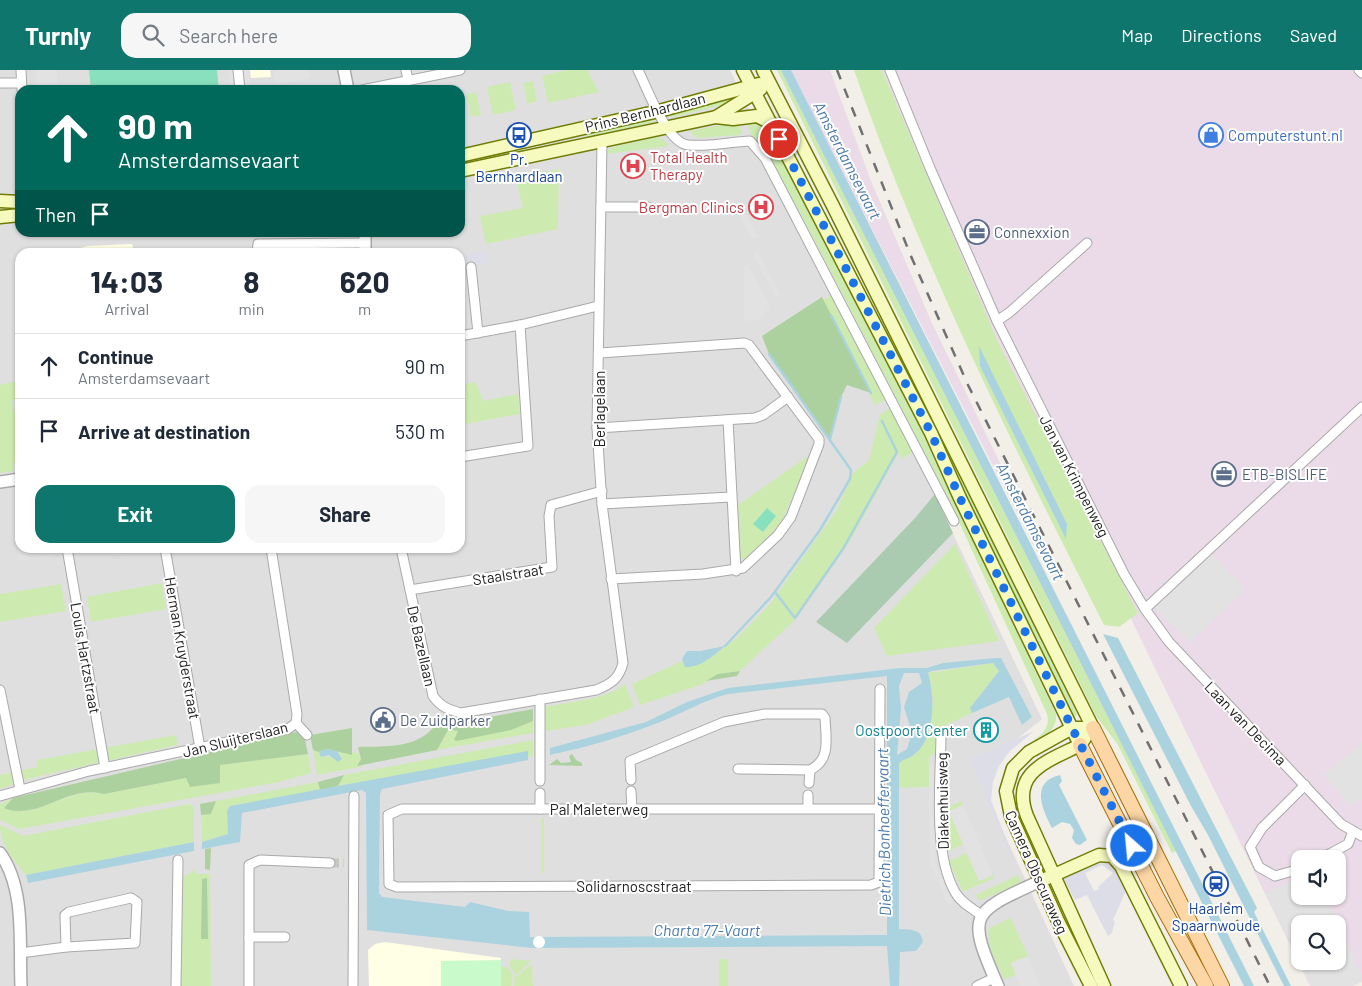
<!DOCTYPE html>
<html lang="en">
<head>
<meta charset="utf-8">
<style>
	:root { --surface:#fff; --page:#f6f6f7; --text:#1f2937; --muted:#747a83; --line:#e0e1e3; --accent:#0f766e }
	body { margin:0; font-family:Barlow,sans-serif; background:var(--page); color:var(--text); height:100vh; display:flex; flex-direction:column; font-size:19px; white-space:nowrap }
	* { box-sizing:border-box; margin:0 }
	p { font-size:16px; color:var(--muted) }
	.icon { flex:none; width:28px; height:28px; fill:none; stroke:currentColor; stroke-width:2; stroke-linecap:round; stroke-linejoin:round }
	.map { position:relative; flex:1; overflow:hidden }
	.panel { position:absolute; left:15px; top:178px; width:450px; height:305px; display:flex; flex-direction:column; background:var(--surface); border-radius:15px; box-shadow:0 1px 4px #0004 }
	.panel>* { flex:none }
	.hud { position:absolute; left:15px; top:15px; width:450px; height:152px; border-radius:15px; box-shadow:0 1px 4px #0004; background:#00695c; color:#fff; overflow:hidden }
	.fabs { position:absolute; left:1291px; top:780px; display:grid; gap:10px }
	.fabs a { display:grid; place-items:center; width:55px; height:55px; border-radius:10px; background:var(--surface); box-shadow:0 1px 4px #0004; font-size:25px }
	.pin { position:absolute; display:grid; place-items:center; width:42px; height:42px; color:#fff; margin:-21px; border:2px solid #fff; border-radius:50%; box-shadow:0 1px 5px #0007 }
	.me { position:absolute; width:55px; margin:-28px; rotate:333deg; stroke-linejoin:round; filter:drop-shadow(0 0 4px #0008) }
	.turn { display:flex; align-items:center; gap:18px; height:105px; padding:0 20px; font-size:22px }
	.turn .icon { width:65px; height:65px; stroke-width:2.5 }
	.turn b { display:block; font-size:35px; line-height:42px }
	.then { display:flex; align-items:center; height:48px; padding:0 20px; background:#0003; gap:10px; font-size:19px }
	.eta { display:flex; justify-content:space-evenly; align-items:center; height:85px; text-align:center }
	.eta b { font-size:30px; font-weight:700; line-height:35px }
	.action { display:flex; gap:10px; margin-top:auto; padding:10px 20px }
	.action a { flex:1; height:58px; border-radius:15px; background:var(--accent); color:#fff; font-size:20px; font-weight:700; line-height:58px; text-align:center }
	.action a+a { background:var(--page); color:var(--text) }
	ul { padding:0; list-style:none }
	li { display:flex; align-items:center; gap:15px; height:65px; padding:0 20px; border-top:1px solid var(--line) }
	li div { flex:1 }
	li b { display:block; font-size:19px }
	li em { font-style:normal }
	header { display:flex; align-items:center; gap:30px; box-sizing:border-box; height:70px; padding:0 25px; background:var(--accent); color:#fff }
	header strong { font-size:24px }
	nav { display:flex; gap:28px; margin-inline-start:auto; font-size:18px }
	.search { width:350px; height:45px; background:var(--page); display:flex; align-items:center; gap:12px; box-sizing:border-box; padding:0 18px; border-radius:15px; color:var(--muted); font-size:19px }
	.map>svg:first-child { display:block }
	.residential { fill:#e0dfdf; fill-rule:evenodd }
	.industrial { fill:#ebdbe8; fill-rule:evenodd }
	.education { fill:#ffffe5 }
	.grass { fill:#cdebb0 }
	.forest { fill:#add19e }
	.cemetery { fill:#aacbaf }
	.park { fill:#c8facc }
	.pitch { fill:#88e0be }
	.parking { fill:#e2e2e2; fill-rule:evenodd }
	.plaza { fill:#dddde8; fill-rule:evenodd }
	.water { fill:#aad3df; fill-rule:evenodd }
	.pier { fill:#fff }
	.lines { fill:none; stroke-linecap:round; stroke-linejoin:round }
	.stream { stroke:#aad3df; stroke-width:2.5 }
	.canal { stroke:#aad3df; stroke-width:9 }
	.minor-tunnel { stroke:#c8c6c1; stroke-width:9; stroke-dasharray:9 4.5; stroke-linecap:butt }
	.minor-casing { stroke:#a9a9a9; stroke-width:11 }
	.tertiary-casing { stroke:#a9a9a9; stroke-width:14 }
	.secondary-casing { stroke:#707d05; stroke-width:15 }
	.primary-casing { stroke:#a06b00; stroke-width:16 }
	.minor { stroke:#fff; stroke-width:9 }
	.tertiary { stroke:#fff; stroke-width:11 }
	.secondary { stroke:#f7fabf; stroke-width:12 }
	.primary { stroke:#fcd6a4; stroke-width:14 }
	.rail { stroke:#707070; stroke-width:2.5; stroke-dasharray:10 10; stroke-linecap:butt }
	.route { stroke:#1a73e8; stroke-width:9; stroke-dasharray:0 16.2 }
	.labels { text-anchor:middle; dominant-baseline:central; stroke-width:4; stroke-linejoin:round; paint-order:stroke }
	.street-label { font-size:15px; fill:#222; stroke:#fff }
	.shop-label { font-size:15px; fill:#366cbe; stroke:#fff; text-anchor:start }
	.health-label { font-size:15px; fill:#be3a42; stroke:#fff; text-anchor:start }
	.transit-label { font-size:15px; fill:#164399; stroke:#fff }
	.service-label { font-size:15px; fill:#4e5e75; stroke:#fff; text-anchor:start }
	.culture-label { font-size:15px; fill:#0d838f; stroke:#fff; text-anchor:end }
	.water-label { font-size:16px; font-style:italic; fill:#4a7aab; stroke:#fff }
</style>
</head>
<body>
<header>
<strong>Turnly</strong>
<div class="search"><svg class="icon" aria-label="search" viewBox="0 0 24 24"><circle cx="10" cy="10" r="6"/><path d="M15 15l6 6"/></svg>Search here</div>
<nav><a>Map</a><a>Directions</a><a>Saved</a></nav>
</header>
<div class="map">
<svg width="1362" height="916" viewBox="0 0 1362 916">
	<rect width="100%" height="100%" fill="#f2efe9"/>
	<path class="residential" d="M0 0H730L1042 649 976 702 1074 916H0ZM20 20H460V162H20ZM20 182H460V478H20Z"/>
	<g class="industrial">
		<polygon points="791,0 830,0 871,111 931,251 1041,477 1036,480"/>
		<path d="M872 0H1362V910L1352 916H1310L1092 469 993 274ZM1300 789H1338V826H1300ZM1300 854H1338V891H1300Z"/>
	</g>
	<g class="education">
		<polygon points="250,0 270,0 271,7 251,8"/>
		<polygon points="132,174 134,182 64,182 88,176"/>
		<polygon points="385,872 501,888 500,916 369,916 368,880 375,874"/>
	</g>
	<g class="grass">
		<polygon points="567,0 587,0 599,22 548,33 542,6"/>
		<polygon points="777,0 786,0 1179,780 1172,783 1118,675 1096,646"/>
		<path d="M854 0H882L998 272 1138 543 1119 557 1104 555C1012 374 921 192 854 0Z"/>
		<polygon points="533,11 537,31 527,34 523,13"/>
		<polygon points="510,12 516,40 493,45 487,17"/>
		<polygon points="476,22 481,45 471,47 467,24"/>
		<polygon points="729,27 731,33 674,47 671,45"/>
		<polygon points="654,48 654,52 586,67 584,63"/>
		<polygon points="739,52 742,63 740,65 697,68 689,61"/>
		<path d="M747 52 762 56 770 66 930 370 952 426 1056 644C1057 659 1047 665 1035 672L1034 670C1044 663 1050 657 1047 644L948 428 808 158 772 91 753 70Z"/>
		<polygon points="656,67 663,69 669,76 606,84 608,80 613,77"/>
		<polygon points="559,99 558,159 486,174 480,146 523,138 516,108"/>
		<polygon points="821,138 904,295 1075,636 1077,645 1073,648 934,359"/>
		<polygon points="831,225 886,329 875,335 821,232"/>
		<polygon points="20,310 20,329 12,331 20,364 20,390 13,393 14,401 0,403 0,315"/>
		<polygon points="476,312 483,331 518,324 520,344 460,355 460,315"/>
		<polygon points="890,338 913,382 902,389 899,382 850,471 795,550 740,601 718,604 703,614 640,635 632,614 682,591 683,593 714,585 739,566 770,534 836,441 853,403 869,390 880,345"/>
		<polygon points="811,384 782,451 750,489 742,489 740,487 738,435"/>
		<polygon points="955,474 999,571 887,586 874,558"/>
		<polygon points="162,513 166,539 91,552 87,527"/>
		<polygon points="61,514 66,541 0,552 0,524"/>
		<path d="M993 593 999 601 970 638 972 643 935 660V683L929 687V717L897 718 899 693 905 688 912 687C929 654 939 641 928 603Z"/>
		<path d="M625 614 634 637 586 655 546 661 545 637C568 632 608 629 625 614Z"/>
		<path d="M533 651V663L437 680 448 660C485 663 497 666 533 651Z"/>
		<polygon points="176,665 177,675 31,708 0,719 0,705 38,697 37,690"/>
		<polygon points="533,670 533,686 528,687 528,682 338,716 344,705"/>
		<polygon points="313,680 319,682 321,687 341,686 337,681 358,683 361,689 357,695 365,696 317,705"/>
		<path d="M308 684 311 703 279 712 25 758 19 759 0 750V734L13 728 4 738C38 752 66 715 104 724L186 708 220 713V695Z"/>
		<polygon points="318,712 320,720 230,736 227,741 228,764 202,772 201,745 211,744 216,731"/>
		<polygon points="961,731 963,735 949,742 963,774 947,782 948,737"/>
		<path d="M189 734 194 737V772L26 805C14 792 0 773 0 755L23 766Z"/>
		<rect x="541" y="748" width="3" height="55"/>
		<polygon points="967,783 979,811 993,805 994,808 965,821 962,820 949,791"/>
		<polygon points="194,800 196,804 210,804 211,916 179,916 182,808"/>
		<polygon points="1018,805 1021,811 1018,814 979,831 976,825"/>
		<path d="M1011 848 1028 886 1011 893 1016 905 1004 909C997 893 986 877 989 858Z"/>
		<polygon points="511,889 531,891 516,905 509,895"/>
		<rect x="719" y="889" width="9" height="27"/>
		<polygon points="532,894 533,916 514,916 515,907"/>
		<polygon points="501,897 508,897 513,905 511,916 501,916"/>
	</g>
	<g class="forest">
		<polygon points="822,227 871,323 847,315 841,327 830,370 769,284 762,266"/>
		<polygon points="740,601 737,606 706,611 718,604"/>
		<path d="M533 639V651L511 660 457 671 454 670 458 661 448 660 437 680 357 696 361 689 358 677C385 676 415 679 434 657Z"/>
		<polygon points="352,658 352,685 327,679 319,682 313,680 310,665"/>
		<path d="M296 662 304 665 308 684 220 695V713L190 717 186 708 104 724C66 714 38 752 4 738L13 728Z"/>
		<polygon points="572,684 576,690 582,693 582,696 549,695 557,689 561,693 571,692 569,686"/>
		<polygon points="344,705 338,716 320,720 318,712"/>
		<polygon points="216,731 211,744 201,745 200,734"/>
		<polygon points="211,778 210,800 205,799 205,779"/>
		<polygon points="207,808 208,869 201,869 202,809"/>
	</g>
	<polygon class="cemetery" points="935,424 953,463 847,573 816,552 916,447"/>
	<polygon class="park" points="501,890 501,916 441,916 441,891"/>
	<g class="pitch">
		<polygon points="89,0 217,0 219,20 91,20"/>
		<polygon points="767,438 776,446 763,462 753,454"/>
	</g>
	<g class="parking">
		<polygon points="35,0 57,0 58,17 37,19"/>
		<polygon points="228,0 233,0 235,20 230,20"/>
		<polygon points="241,0 249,0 250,20 243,20"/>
		<polygon points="274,0 309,0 310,8 276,15"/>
		<polygon points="743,138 758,166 752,169 737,141"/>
		<polygon points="261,164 347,164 347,182 326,182 325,177 313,177 312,182 261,182"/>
		<polygon points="758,182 781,226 776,228 753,184"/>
		<polygon points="748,195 770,236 760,250 744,251 744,197"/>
		<polygon points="17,477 53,478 54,487 19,490"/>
		<polygon points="111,478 151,478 152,481 112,485"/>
		<polygon points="1212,484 1246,519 1190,573 1155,538"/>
		<polygon points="1362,672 1362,730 1350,736 1324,705"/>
		<polygon points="929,695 934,695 935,792 953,833 948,835 930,793"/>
		<polygon points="963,735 993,805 979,811 949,742"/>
		<path d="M1300 808V826H1325L1362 905V912L1353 916H1311L1265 823ZM1300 854H1338V891H1300Z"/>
		<polygon points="1028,886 1040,916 1020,916 1011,893"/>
	</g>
	<g class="plaza">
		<polygon points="485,180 488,193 467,198 465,185"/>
		<polygon points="1034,661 1009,682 999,696 993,712 991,730 1017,797 1016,798 970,689"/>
		<path d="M1104 791 1117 797 1128 816 1113 850 1115 851 1112 863 1108 866 1087 825 1075 830 1062 806ZM1102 795 1113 803 1098 817 1099 819 1094 821 1085 803Z"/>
	</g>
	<g class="water">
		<polygon points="979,276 1067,454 1066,469 980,296"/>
		<polygon points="1103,564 1118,568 1257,838 1254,842 1291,916 1284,916 1208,765 1191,736"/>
		<path d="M725 576C714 585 701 598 685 597L682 589 687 581H700Z"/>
		<path d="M995 588H1001L1032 647 1022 655 1009 627 972 643 970 638 999 601 993 593 931 601 928 603C935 626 936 671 912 686 908 689 903 689 899 693V859C911 860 921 858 923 872L916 881 900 882 899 916H890L887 876 532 878 367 860 366 723 362 720 242 743 240 772 202 779V772L228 764 227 741 230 736 528 681V690L382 719 380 724 379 823 382 827 465 837 470 832 508 841 529 842 530 867 887 865V606L728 624C704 630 683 643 660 652 625 666 588 677 550 685V678L646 652 687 632 728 618 900 598H927L943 593ZM904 603H919L922 613 909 622 904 637 912 663 907 679 897 685 901 639 899 616Z"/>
		<polygon points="327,679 337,681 342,689 338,692 329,685 321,687 319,682"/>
		<path d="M1060 705 1062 711 1059 715 1087 770 1080 775 1076 774 1072 768 1074 760 1070 754 1062 752 1052 758C1042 739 1030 712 1060 705Z"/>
		<polygon points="194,772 194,781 28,813 26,805"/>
	</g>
	<circle class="pier" cx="539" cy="872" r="6"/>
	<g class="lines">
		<g class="stream">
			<polyline points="831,245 871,323"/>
			<polyline points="830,369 841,327"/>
			<polyline points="775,522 795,548 843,479 897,382 882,351"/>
			<polyline points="725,576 771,527 820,460 850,409 851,400 769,284"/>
		</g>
		<polyline class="canal" points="786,0 1249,916"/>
		<polyline class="minor-tunnel" points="330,793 344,793"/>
		<defs>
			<g id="minor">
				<polyline points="21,0 22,20"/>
				<polyline points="238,0 240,20"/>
				<polyline points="406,0 408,10"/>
				<path d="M638 0C647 18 667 73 688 75 707 77 730 72 750 71L765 88 954 451"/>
				<polyline points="890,0 930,98 997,251 1124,504 1145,539 1169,572 1341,754 1362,766"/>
				<polyline points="1359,0 1362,3"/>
				<polyline points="0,13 21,13"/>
				<polyline points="362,20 460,0"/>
				<polyline points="601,137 648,137"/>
				<polyline points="257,182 258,174 365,173"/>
				<polyline points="471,197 478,263"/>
				<polyline points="997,251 1010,242 1087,173"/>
				<polyline points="460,266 520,255 598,236"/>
				<polyline points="600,283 744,273 749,275 819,369 819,374 791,447 778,465 743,498 703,504 611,509"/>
				<polyline points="728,350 736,501"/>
				<polyline points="597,358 755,348 763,345 788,327"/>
				<polyline points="460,387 528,376 520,255"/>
				<polyline points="602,434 731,427"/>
				<polyline points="67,478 105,698"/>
				<polyline points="165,478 200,678"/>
				<path d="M401 478 433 626C441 637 449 640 461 643L596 620C611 614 619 609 623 593L602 434 597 358 602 72"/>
				<polyline points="410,520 552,497 549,446 551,435 602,421"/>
				<polyline points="1145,539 1362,337"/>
				<polyline points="880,619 879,812 871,815 397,817 389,814 388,745 402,739 881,739"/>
				<polyline points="0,620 20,719"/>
				<polyline points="540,629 540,711"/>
				<polyline points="296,653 307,665"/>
				<path d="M941 662C941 708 932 782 955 822 961 833 972 838 981 845"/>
				<path d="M631 710 630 691 724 652 765 644H822L825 648C826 669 831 690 810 700L738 699"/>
				<polyline points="809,713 810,700"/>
				<polyline points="631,721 632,739"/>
				<polyline points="540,723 540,739"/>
				<polyline points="0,726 89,701 288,659 296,653 297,644 271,478"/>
				<polyline points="808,738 808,725"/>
				<polyline points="1320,789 1348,774 1353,761"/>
				<polyline points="1300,799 1275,806 1259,797 1250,777 1262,758 1305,715"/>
				<polygon points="131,828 137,832 135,873 66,877 65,845 69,842"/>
				<polyline points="249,867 285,867"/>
				<polyline points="20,883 66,877"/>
				<polyline points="176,916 178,790"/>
				<polyline points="249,916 249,795 260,790 330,793"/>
				<polyline points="353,916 354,726"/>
				<polyline points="977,916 994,908"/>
			</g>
			<g id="tertiary">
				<polyline points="344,0 348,20"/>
				<polyline points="365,162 365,182"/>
				<polyline points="0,412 20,409"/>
				<path d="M0 783C26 819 19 874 21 916"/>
				<path d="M998 916C966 843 970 843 1040 811"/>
			</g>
			<g id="secondary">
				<polyline points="743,0 931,363 960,428 1080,675"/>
				<polyline points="763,0 832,134 1093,658"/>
				<polyline points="716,47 761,19"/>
				<polyline points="460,86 659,41 759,14"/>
				<polyline points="460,101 716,47 733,49 757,46 771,53"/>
				<polyline points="0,131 20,132"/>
				<polyline points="0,147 20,145"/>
				<path d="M1085 668 1080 675C1048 691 1010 702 1027 746L1104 916"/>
				<polyline points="1045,809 1099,785 1112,786 1121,796 1181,916"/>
				<polyline points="1091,916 1058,851 1011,746 1006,721 1013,698 1029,682 1072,658 1093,658"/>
			</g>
			<g id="primary">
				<polyline points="1093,658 1222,916"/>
				<polyline points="1080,675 1157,827 1206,916"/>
			</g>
		</defs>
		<use href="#minor" class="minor-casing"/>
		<use href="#tertiary" class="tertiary-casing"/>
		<use href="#secondary" class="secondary-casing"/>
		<use href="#primary" class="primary-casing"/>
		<use href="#minor" class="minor"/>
		<use href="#tertiary" class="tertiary"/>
		<use href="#secondary" class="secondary"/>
		<use href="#primary" class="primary"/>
		<polyline class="rail" points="837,0 910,184 968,315 1270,916"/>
	</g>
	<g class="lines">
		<polyline class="route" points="779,69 931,363 960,428 1072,658 1132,776"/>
	</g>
	<defs>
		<symbol id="bus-ring" viewBox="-11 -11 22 22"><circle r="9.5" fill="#fff" stroke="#1a4fb4" stroke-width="1.5"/><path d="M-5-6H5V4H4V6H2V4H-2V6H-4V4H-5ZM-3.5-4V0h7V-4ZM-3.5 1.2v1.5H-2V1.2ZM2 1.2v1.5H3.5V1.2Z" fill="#1a4fb4"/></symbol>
		<symbol id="shop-ring" viewBox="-11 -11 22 22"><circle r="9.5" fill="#fff" stroke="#3f7fe0" stroke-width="1.5"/><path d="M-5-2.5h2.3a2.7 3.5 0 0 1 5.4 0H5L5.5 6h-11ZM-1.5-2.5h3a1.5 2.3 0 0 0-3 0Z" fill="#3f7fe0"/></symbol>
		<symbol id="hospital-ring" viewBox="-11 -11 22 22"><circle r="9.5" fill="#fff" stroke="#e0444e" stroke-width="1.5"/><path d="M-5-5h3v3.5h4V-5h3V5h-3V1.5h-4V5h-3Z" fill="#e0444e"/></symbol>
		<symbol id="office-ring" viewBox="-11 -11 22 22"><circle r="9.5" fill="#fff" stroke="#5c6f8a" stroke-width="1.5"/><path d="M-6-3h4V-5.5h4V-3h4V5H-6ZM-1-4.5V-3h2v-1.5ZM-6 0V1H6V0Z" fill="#5c6f8a"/></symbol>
		<symbol id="civic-ring" viewBox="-11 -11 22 22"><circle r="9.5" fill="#fff" stroke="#5c6f8a" stroke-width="1.5"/><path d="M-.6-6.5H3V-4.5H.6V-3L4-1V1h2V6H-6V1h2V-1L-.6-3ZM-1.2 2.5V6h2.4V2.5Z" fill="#5c6f8a"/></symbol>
		<symbol id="building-ring" viewBox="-11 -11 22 22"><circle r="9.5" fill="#fff" stroke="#0f9aa8" stroke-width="1.5"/><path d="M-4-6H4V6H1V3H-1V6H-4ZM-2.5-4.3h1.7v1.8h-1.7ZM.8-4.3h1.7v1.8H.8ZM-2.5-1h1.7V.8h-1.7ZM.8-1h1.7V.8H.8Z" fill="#0f9aa8"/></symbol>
		<symbol id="station-ring" viewBox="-11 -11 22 22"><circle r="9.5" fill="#fff" stroke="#1a4fb4" stroke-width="1.5"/><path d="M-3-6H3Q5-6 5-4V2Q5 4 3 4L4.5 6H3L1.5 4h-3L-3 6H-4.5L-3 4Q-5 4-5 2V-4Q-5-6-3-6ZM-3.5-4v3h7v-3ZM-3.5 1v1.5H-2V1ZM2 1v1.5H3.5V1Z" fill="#1a4fb4"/></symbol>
	</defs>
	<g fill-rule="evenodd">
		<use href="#bus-ring" x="505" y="51" width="28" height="28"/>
		<use href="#shop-ring" x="1197" y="51" width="28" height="28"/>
		<use href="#hospital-ring" x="619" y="82" width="28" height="28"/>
		<use href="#hospital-ring" x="747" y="123" width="28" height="28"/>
		<use href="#office-ring" x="963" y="148" width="28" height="28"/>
		<use href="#office-ring" x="1210" y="390" width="28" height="28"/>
		<use href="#civic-ring" x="369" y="636" width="28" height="28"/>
		<use href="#building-ring" x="972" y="646" width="28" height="28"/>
		<use href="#station-ring" x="1202" y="800" width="28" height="28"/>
	</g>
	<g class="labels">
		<g class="street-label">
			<text transform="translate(645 42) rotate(-14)">Prins Bernhardlaan</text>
			<text transform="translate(599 339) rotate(-90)">Berlagelaan</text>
			<text transform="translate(1075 406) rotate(63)">Jan van Krimpenweg</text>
			<text transform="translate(508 504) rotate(-9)">Staalstraat</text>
			<text transform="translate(422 576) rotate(77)">De Bazellaan</text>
			<text transform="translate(183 578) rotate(80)">Herman Kruyderstraat</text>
			<text transform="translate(86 588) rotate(80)">Louis Hartzstraat</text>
			<text transform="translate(1246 653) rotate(46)">Laan van Decima</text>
			<text transform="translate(235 669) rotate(-14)">Jan Sluijterslaan</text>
			<text transform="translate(942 731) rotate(-91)">Diakenhuisweg</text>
			<text x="599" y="739">Pal Maleterweg</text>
			<text transform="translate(1037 802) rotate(66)">Camera Obscuraweg</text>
			<text x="634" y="816">Solidarnoscstraat</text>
		</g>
		<g class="shop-label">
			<text x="1228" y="65">Computerstunt.nl</text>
		</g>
		<g class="health-label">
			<text x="650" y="87">Total Health<tspan x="650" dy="17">Therapy</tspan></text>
			<text x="744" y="137" text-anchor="end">Bergman Clinics</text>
		</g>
		<g class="transit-label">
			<text x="519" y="89">Pr.<tspan x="519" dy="17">Bernhardlaan</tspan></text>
			<text x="1216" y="838">Haarlem<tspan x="1216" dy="17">Spaarnwoude</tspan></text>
		</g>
		<g class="service-label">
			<text x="994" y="162">Connexxion</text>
			<text x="1242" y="404">ETB-BISLIFE</text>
			<text x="400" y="650">De Zuidparker</text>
		</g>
		<g class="culture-label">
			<text x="968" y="660">Oostpoort Center</text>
		</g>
		<g class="water-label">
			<text transform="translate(848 90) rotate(63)">Amsterdamsevaart</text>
			<text transform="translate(1031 451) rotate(63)">Amsterdamsevaart</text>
			<text transform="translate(883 762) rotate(-91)">Dietrich Bonhoeffervaart</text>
			<text x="707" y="859">Charta 77-Vaart</text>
		</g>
	</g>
</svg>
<div class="fabs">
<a><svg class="icon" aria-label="sound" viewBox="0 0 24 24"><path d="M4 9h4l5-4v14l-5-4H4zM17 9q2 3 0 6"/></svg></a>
<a><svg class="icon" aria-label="search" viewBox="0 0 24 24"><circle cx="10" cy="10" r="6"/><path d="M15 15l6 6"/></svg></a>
</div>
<div class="pin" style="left:779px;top:69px;background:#d93025"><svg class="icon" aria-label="arrive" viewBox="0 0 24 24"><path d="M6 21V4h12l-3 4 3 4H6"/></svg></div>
<svg class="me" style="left:1132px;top:776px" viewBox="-20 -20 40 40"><circle r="17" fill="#1a73e8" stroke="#fff" stroke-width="3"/><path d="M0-11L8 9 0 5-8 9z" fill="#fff"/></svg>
<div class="hud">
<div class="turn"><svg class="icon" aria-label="ahead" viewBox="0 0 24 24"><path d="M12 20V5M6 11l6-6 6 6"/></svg><div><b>90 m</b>Amsterdamsevaart</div></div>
<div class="then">Then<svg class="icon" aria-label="arrive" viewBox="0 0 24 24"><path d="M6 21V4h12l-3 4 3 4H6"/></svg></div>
</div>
<section class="panel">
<div class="eta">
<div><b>14:03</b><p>Arrival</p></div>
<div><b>8</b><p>min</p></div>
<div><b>620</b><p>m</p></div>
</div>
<ul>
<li><svg class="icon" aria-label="ahead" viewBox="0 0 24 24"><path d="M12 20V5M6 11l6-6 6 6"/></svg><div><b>Continue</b><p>Amsterdamsevaart</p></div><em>90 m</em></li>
<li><svg class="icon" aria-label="arrive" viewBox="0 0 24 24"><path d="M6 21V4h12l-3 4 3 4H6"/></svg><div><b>Arrive at destination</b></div><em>530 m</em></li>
</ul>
<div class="action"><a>Exit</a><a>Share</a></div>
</section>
</div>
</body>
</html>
